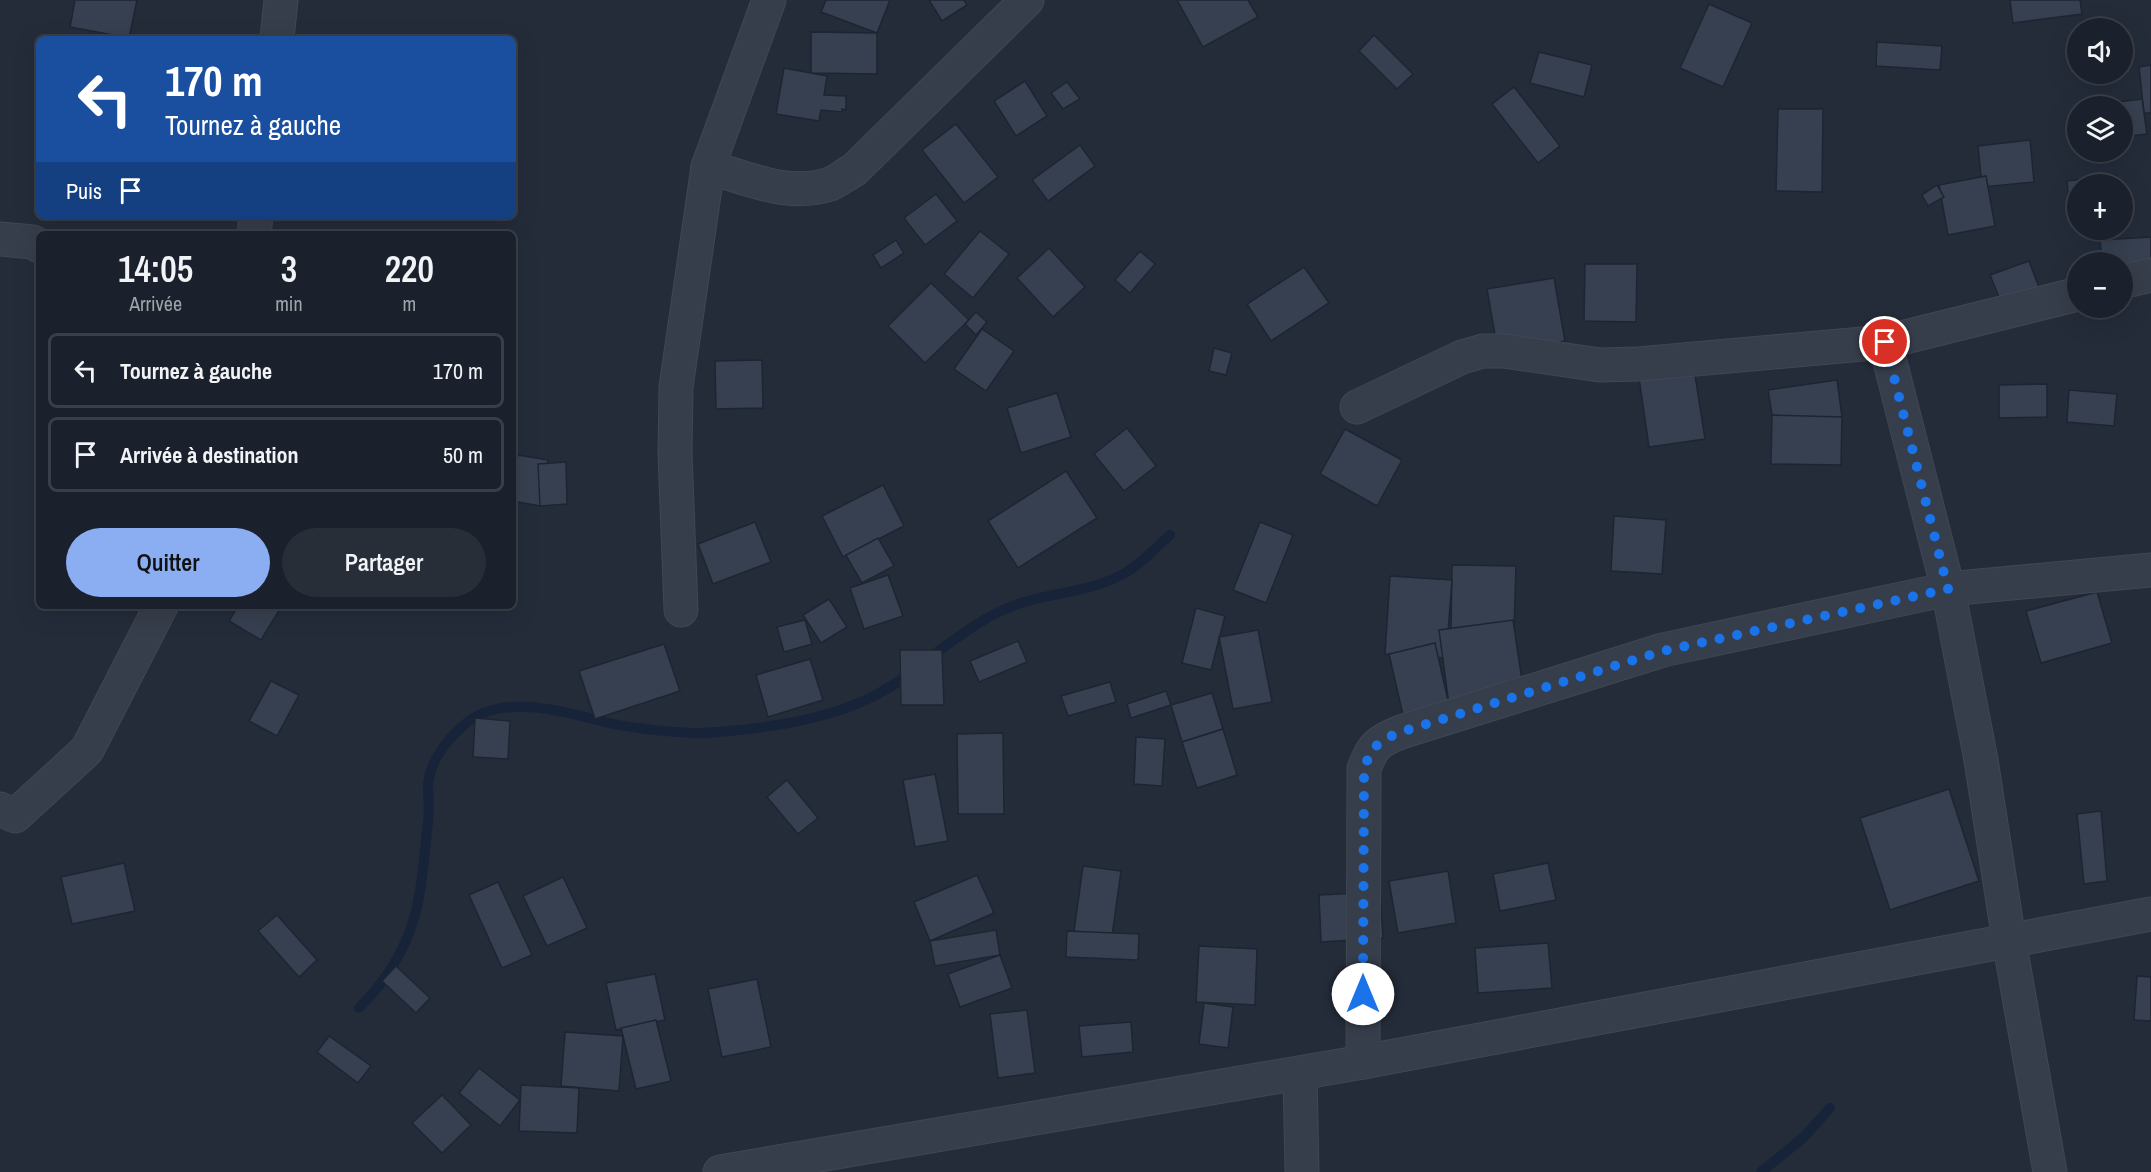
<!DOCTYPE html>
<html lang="fr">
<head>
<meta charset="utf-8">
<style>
	:root { --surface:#1b212c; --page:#282e38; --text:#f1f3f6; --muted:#a0a3a9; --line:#393e48; --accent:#8baef3 }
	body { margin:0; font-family:"Archivo Narrow",sans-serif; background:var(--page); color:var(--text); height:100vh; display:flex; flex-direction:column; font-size:22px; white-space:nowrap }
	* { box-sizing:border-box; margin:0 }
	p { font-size:20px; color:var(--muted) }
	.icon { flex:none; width:33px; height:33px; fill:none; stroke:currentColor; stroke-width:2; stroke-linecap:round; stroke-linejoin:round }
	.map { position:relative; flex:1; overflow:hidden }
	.details { position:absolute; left:36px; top:231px; width:480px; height:378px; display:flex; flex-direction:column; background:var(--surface); border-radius:9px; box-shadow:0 6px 24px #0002,0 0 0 2px var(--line) }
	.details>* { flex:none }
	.hud { position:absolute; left:36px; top:36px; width:480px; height:183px; border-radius:9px; box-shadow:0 6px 24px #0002,0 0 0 2px var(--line); background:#1a4fa0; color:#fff; overflow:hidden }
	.controls { position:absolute; left:2067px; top:18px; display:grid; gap:12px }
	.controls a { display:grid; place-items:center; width:66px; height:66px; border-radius:50%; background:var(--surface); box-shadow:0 6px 24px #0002,0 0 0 2px var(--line); font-size:30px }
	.pin { position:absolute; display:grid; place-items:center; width:51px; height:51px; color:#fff; margin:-26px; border:3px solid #fff; border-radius:50%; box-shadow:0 2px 6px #0007 }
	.me { position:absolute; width:66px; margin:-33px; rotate:0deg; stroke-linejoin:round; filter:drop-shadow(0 0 4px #0008) }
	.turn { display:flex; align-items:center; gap:21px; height:126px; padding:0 30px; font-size:27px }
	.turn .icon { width:78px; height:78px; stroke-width:2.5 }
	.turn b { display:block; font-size:42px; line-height:51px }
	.then { display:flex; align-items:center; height:57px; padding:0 30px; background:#0003; gap:12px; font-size:22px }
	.eta { display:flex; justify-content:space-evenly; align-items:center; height:102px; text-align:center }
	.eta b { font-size:36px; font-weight:600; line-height:42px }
	.primary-button { display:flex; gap:12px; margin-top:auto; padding:12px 30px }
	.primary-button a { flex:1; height:69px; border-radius:36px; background:var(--accent); color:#111; font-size:24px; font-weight:600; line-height:69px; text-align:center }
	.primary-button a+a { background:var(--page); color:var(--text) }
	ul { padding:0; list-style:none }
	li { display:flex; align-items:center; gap:18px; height:75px; margin:0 12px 9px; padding:0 18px; border:3px solid var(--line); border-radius:9px }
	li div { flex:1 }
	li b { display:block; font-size:22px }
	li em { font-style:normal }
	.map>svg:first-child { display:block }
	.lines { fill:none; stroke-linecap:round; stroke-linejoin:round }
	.stream { stroke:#172338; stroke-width:10 }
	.building { fill:#364050; stroke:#1e2532; stroke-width:1.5 }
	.minor-casing { stroke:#404754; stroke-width:35 }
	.minor { stroke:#373e4b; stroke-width:33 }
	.route { stroke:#1a73e8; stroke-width:10; stroke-dasharray:0 18 }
</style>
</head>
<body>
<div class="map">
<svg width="2151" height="1172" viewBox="0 0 2151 1172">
	<rect width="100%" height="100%" fill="#242c3a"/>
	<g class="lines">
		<g class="stream">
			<path d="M929 658C959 636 992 610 1028 601 1061 592 1095 590 1125 573 1141 564 1156 547 1170 535"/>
			<path d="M359 1008C387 980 408 946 417 907 423 879 425 850 428 821 430 809 428 797 428 785 430 761 447 739 465 724 503 692 566 712 609 723 634 729 664 731 690 733 709 734 730 731 749 729 806 722 863 710 910 673"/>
			<polyline points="1761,1172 1803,1138 1830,1108"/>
		</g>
	</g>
	<g class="building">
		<polygon points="75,0 137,0 129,38 70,27"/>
		<polygon points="826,0 890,0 877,33 821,12"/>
		<polygon points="929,0 964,0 967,5 942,21"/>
		<polygon points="1177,0 1248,0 1258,17 1203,47"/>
		<polygon points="2010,0 2080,0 2082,14 2013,23"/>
		<polygon points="1709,4 1752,23 1723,87 1680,68"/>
		<polygon points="811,32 877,33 877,74 811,73"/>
		<polygon points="1374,35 1413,74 1397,89 1359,51"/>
		<polygon points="1877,42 1942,46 1940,70 1876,66"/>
		<polygon points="1539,52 1592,65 1584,97 1530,83"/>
		<polygon points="2151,65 2151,113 2144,113 2139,67"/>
		<polygon points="784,68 827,76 824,95 846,96 846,110 842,109 842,112 821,110 819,121 776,114"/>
		<polygon points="1025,81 1047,116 1016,136 994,101"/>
		<polygon points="1067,82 1080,99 1063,109 1051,93"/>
		<polygon points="1514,87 1560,146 1538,163 1492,104"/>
		<polygon points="2142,99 2147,134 2122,137 2122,106 2102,106 2102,104"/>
		<polygon points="1778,109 1823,109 1822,192 1776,191"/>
		<polygon points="956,124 998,177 964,203 922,150"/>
		<polygon points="2030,140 2034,182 1982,187 1978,146"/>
		<polygon points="1080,145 1095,166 1048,201 1032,180"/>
		<polygon points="2117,175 2118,184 2078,184 2078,215 2070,216 2067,181"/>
		<polygon points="1986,176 1995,226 1948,235 1939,185"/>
		<polygon points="1937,185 1944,197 1928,206 1922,195"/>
		<polygon points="936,194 957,221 925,245 904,218"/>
		<polygon points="980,231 1009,254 973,298 944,274"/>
		<polygon points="2151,237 2151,281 2122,282 2122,262 2102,262 2100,240"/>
		<polygon points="896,240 904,253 881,268 873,255"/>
		<polygon points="1049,248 1085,287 1053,317 1017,278"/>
		<polygon points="1140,251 1155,264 1130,293 1115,280"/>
		<polygon points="2029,261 2043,298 2005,312 1990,275"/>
		<polygon points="1585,264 1637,264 1636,322 1584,321"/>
		<polygon points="1304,267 1329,303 1271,341 1247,304"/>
		<polygon points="1554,278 1565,341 1498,352 1487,289"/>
		<polygon points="931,283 969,320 925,363 888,326"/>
		<polygon points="976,312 987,322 976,335 965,324"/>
		<polygon points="982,329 1014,351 986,391 954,369"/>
		<polygon points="1214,348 1232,353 1226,375 1209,371"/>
		<polygon points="1692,356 1705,439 1649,447 1637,364"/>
		<polygon points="762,360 763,408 716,409 715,361"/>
		<polygon points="1837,380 1842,417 1774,427 1768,390"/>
		<polygon points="2047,384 2047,417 1999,418 1999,385"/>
		<polygon points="2069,390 2117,394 2114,426 2067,422"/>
		<polygon points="1057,393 1071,437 1021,453 1007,408"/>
		<polygon points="1772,415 1842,417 1841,465 1771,464"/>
		<polygon points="1127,428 1156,466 1124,491 1094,454"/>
		<polygon points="1345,429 1402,460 1377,506 1320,474"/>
		<polygon points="518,455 548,460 540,506 513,501 513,486"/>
		<polygon points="566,462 567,504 540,506 538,464"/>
		<polygon points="1066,471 1097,518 1018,568 988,521"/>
		<polygon points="883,485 904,526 843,557 822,516"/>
		<polygon points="1614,516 1666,520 1662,574 1611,571"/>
		<polygon points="755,522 771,562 713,584 698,544"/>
		<polygon points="1260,522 1293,535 1266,603 1233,590"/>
		<polygon points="878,538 894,566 862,583 846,555"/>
		<polygon points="1452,565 1516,566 1514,631 1451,630"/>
		<polygon points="888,575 903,616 864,629 850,588"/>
		<polygon points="1390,576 1452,580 1446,658 1385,654"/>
		<polygon points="2097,592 2112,643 2041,663 2026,611"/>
		<polygon points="829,599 847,627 821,643 803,615"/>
		<polygon points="238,606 275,606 280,609 261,640 229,621"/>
		<polygon points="1196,608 1225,616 1211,670 1182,663"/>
		<polygon points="805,620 812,644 784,652 777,627"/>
		<polygon points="1513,620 1524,694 1449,705 1439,630"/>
		<polygon points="1258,630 1272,702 1233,709 1219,637"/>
		<polygon points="1018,641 1027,662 979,682 970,661"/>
		<polygon points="1435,643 1449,705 1403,715 1389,654"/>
		<polygon points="664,644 680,691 595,719 579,671"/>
		<polygon points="900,650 942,650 944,705 901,705"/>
		<polygon points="810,659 823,700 768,717 756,675"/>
		<polygon points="271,681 299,695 277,736 249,721"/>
		<polygon points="1110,682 1116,702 1068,716 1061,696"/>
		<polygon points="1166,691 1171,705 1131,718 1127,704"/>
		<polygon points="1212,693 1223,729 1182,742 1171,705"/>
		<polygon points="475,718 510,721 508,759 473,757"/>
		<polygon points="1223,729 1237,775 1197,788 1182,742"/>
		<polygon points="1003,733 1004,814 958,814 957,734"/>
		<polygon points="1136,737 1165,739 1162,786 1134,784"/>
		<polygon points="935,774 948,841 915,847 903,780"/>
		<polygon points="787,780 818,818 798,834 767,797"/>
		<polygon points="1949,789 1979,881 1890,910 1860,818"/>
		<polygon points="2101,811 2107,881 2084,884 2077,814"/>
		<polygon points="124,863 135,911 72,924 61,877"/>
		<polygon points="1548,863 1556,900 1500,911 1493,874"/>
		<polygon points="1083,866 1121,871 1112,936 1074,931"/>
		<polygon points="1448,871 1456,923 1398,933 1389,881"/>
		<polygon points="977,875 994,913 930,941 914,902"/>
		<polygon points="563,877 587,928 547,946 523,896"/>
		<polygon points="498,882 532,955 502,968 469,895"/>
		<polygon points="1380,892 1383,938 1321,942 1319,895"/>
		<polygon points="277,915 317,960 299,977 258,931"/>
		<polygon points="996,930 1000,955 935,966 930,941"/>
		<polygon points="1067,931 1139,934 1138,960 1066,957"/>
		<polygon points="1548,943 1552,988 1478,993 1475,948"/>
		<polygon points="1199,946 1257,949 1255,1005 1196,1002"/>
		<polygon points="1000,955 1012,988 960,1007 948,974"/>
		<polygon points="396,966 430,998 416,1013 382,981"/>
		<polygon points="655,974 665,1020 616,1030 606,983"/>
		<polygon points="2137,976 2151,977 2151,1021 2134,1020"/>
		<polygon points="757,979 771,1047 722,1057 708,989"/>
		<polygon points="1204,1003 1233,1007 1228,1048 1199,1044"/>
		<polygon points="1027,1010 1035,1073 998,1078 990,1014"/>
		<polygon points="656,1020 671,1081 636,1089 621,1028"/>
		<polygon points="1131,1022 1133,1052 1082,1057 1079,1026"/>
		<polygon points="565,1032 623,1036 619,1091 561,1086"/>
		<polygon points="329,1036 371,1066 358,1083 317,1052"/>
		<polygon points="479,1068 520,1100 500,1126 459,1093"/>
		<polygon points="521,1085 579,1088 577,1133 519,1131"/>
		<polygon points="442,1095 471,1125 442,1153 412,1123"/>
	</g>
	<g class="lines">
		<defs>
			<g id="minor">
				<polyline points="277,39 281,0"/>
				<path d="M708 167C747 178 788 198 830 184 838 181 846 174 854 170L1027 0"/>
				<polyline points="254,234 256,216"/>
				<polyline points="0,239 33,242 39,246"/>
				<polyline points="2122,282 2151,275"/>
				<polyline points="1885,342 1948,589 1981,760 2009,940 2050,1172"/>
				<polyline points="1357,407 1462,357 1483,351 1504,351 1600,365 1639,364 1885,342 2078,294"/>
				<polyline points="681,610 675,453 676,387 708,167 769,0"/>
				<polyline points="0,809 15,816 87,750 161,606"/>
				<path d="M1363 1062 1364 769C1372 746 1378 741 1401 732L1663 650 1948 589 2151 570"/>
				<polyline points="1300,1073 1302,1172"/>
				<polyline points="720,1172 1363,1062 2151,914"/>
			</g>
		</defs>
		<use href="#minor" class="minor-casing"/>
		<use href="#minor" class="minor"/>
	</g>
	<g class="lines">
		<path class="route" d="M1363 994 1364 769C1372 746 1378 741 1401 732L1663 651 1948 589 1885 342"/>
	</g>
</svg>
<div class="controls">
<a><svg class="icon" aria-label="sound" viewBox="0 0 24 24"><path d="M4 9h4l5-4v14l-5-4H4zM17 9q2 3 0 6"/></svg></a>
<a><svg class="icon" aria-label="layers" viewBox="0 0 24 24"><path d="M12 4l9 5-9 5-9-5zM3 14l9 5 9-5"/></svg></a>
<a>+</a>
<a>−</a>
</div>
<div class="pin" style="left:1885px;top:342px;background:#d93025"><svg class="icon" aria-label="arrive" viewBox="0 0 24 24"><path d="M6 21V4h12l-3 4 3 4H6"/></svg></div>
<svg class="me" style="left:1363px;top:994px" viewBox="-20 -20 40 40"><circle r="19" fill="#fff"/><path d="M0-13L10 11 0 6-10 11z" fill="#1a73e8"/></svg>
<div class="hud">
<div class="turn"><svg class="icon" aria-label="left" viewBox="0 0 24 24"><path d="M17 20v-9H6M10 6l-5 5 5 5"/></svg><div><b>170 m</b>Tournez à gauche</div></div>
<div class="then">Puis<svg class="icon" aria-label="arrive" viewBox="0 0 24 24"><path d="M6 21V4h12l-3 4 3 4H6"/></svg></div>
</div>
<section class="details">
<div class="eta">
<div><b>14:05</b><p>Arrivée</p></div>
<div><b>3</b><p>min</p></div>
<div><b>220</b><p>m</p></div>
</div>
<ul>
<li><svg class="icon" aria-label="left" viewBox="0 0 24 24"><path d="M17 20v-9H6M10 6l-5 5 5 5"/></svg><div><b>Tournez à gauche</b></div><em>170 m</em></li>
<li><svg class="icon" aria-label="arrive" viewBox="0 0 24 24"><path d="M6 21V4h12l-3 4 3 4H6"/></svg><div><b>Arrivée à destination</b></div><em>50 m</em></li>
</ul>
<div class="primary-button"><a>Quitter</a><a>Partager</a></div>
</section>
</div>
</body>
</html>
